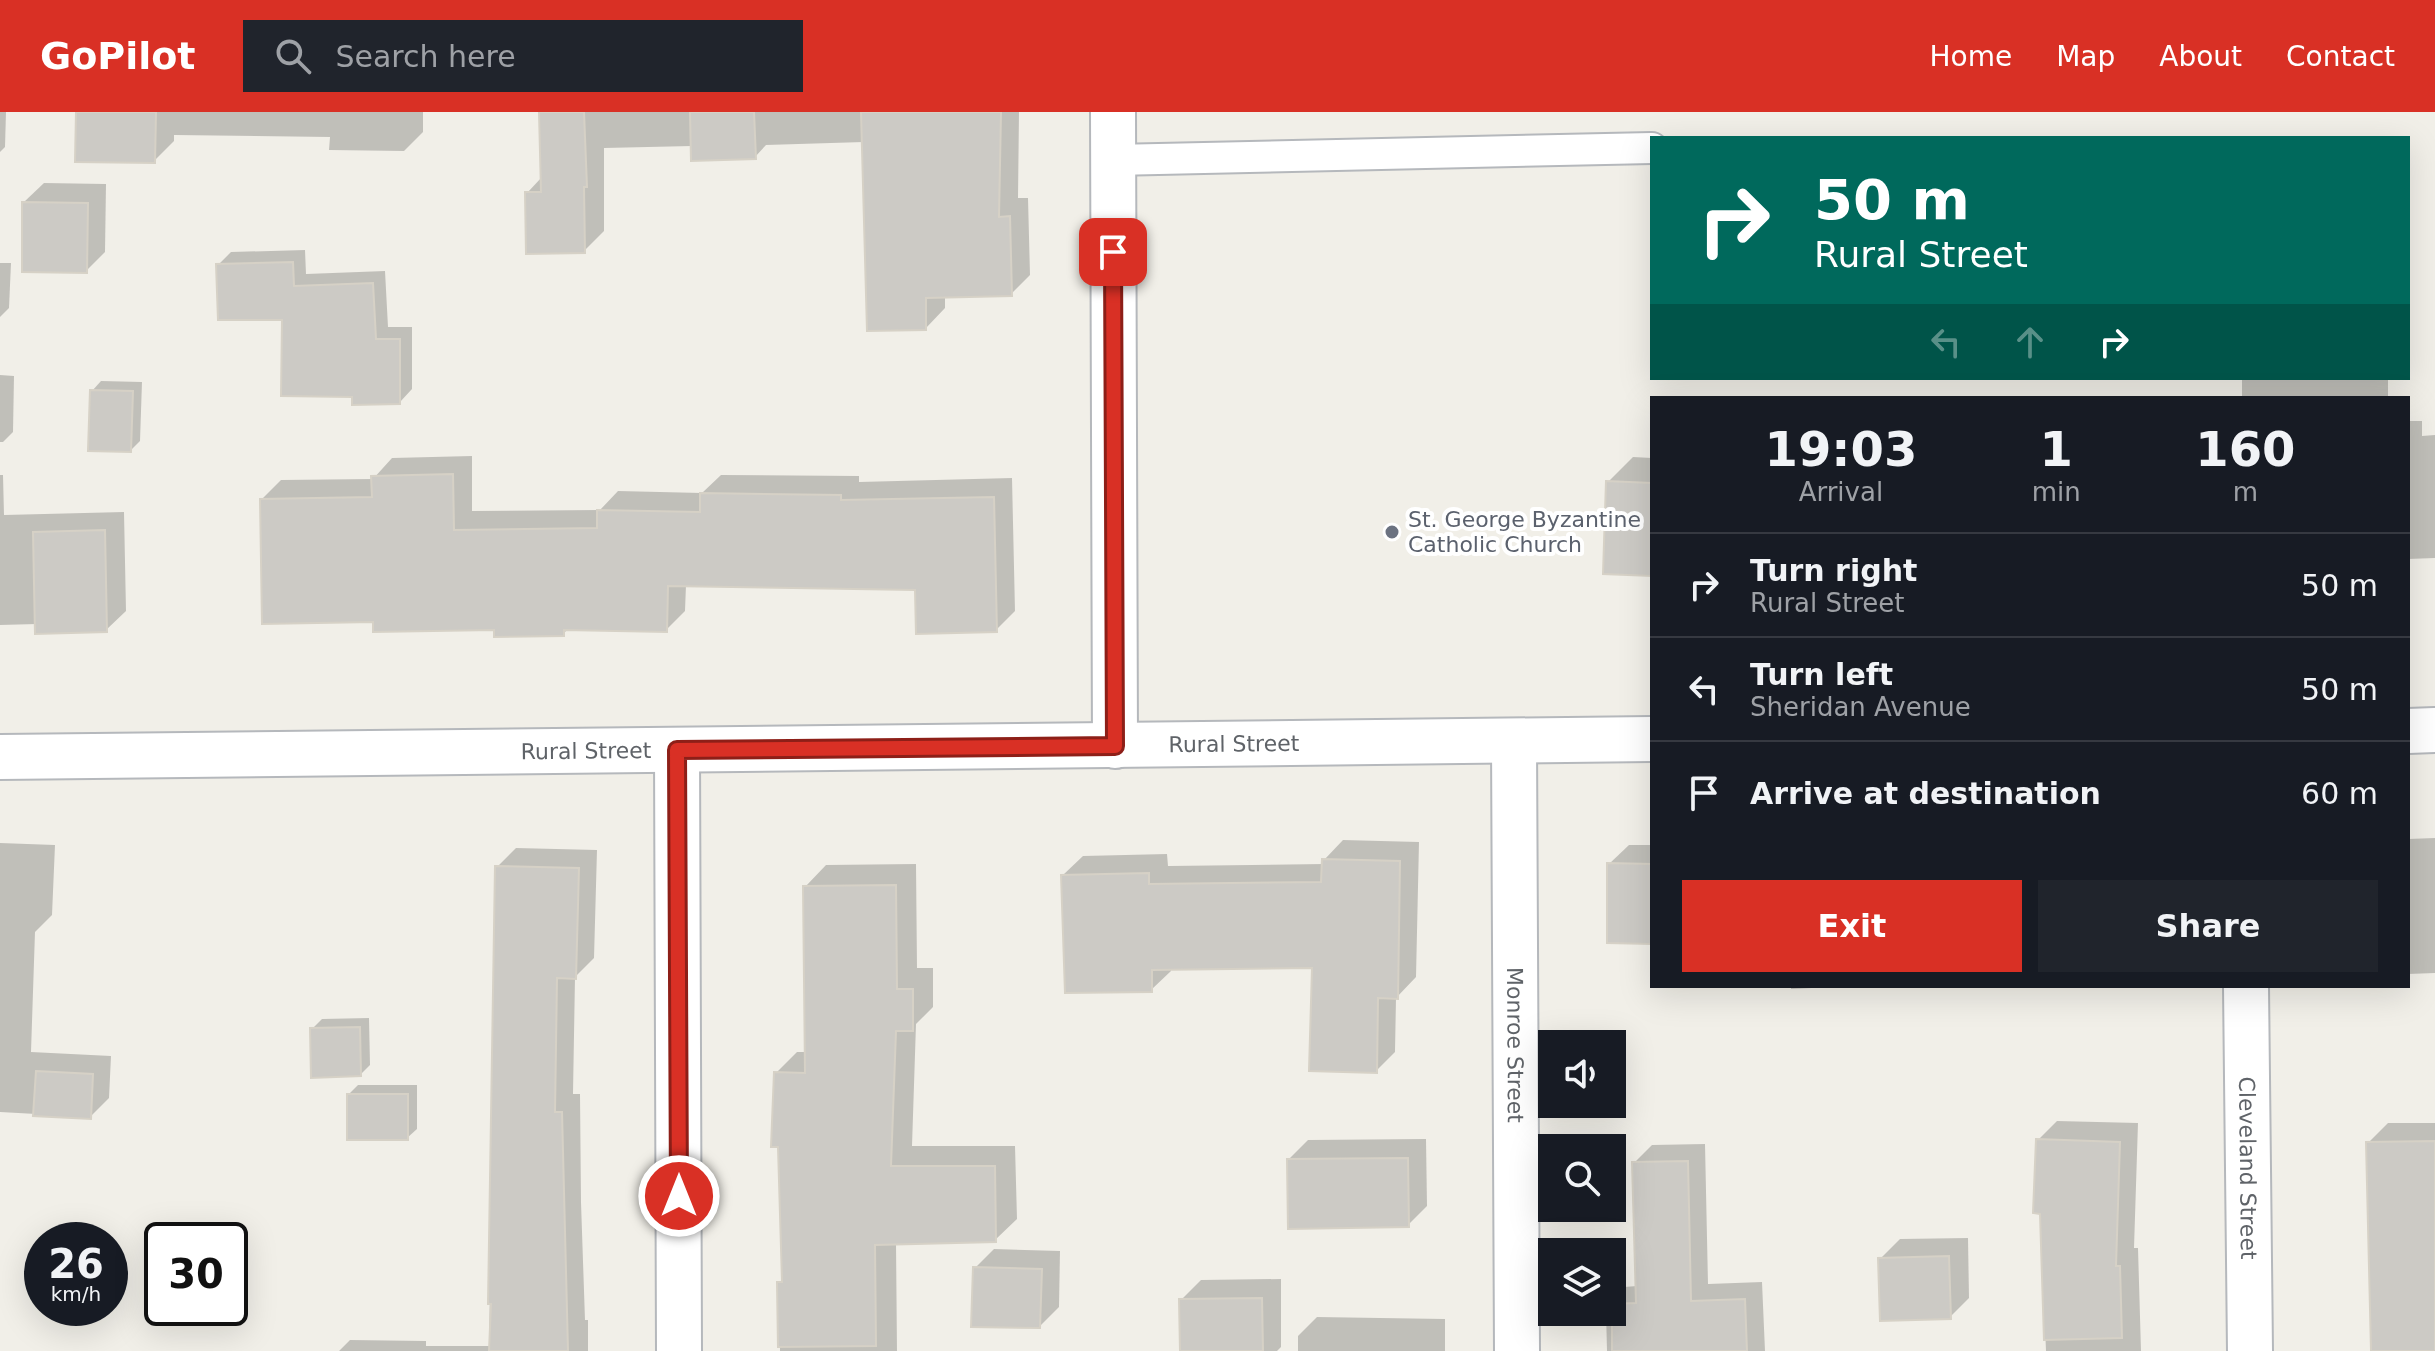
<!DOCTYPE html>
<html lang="en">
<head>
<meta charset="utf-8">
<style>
	:root { --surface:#171b24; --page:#20242c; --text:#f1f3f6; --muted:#9ea1a6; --line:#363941; --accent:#d93025 }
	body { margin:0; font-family:"DejaVu Sans",sans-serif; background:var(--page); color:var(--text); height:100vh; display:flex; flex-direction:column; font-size:30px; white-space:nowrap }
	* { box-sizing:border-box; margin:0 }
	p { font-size:26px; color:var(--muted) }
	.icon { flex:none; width:44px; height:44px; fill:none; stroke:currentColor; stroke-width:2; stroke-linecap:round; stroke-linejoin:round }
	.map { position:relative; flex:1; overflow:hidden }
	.side { position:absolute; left:1650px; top:284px; width:760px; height:592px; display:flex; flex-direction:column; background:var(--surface); border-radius:0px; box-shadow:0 8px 32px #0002 }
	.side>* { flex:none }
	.banner { position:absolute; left:1650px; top:24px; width:760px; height:244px; border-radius:0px; box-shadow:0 8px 32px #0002; background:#00695c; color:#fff; overflow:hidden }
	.tools { position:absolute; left:1538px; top:918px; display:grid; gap:16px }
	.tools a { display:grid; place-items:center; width:88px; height:88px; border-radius:0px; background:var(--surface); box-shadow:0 8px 32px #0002; font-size:40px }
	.speed { position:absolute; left:24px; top:1110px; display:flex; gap:16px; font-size:40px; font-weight:700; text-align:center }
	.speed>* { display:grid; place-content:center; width:104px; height:104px; border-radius:50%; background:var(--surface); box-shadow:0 8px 32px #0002; line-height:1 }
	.speed small { font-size:20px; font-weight:400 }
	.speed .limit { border:4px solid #111; border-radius:12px; background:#fff; color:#111 }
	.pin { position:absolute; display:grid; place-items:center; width:68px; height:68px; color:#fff; margin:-34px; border-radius:16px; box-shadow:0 4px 12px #0006 }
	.me { position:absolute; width:88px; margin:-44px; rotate:0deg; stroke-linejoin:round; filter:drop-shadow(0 0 6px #0008) }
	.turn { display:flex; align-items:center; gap:28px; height:168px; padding:0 32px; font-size:36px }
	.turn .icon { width:104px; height:104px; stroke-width:2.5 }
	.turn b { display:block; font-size:56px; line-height:68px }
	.lanes { display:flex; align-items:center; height:76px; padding:0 32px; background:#0003; justify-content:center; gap:40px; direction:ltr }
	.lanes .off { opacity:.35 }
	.eta { display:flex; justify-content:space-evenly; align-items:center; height:136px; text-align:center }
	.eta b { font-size:48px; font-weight:600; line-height:56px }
	.action { display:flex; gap:16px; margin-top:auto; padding:16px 32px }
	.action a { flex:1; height:92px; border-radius:0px; background:var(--accent); color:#fff; font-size:32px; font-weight:600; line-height:92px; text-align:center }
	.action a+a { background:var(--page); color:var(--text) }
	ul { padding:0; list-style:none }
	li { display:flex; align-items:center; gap:24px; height:104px; padding:0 32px; border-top:2px solid var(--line) }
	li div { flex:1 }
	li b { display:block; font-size:30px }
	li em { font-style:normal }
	header { display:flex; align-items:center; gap:48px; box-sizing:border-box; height:112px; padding:0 40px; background:var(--accent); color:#fff }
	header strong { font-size:38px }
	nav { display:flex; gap:44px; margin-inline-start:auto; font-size:28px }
	.search { width:560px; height:72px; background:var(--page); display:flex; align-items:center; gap:20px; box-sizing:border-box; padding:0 28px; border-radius:0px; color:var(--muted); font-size:30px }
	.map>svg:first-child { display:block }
	.shadow { fill:#0003 }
	.building { fill:#cccac5; stroke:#d6d1c6; stroke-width:2 }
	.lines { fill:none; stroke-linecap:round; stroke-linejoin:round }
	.service-casing { stroke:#b5b8bc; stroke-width:34 }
	.minor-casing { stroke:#b5b8bc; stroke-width:48 }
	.service { stroke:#fff; stroke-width:30 }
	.minor { stroke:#fff; stroke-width:44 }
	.route-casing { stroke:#8d1f18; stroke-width:20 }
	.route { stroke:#d93025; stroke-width:14 }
	.worship-dot { fill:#6b7280; stroke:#fff; stroke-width:3 }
	.labels { text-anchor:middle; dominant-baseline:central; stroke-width:8; stroke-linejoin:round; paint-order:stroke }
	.worship-label { font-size:22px; fill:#5b616d; stroke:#fff; text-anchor:start }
	.street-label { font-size:22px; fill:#5f6368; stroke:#fff }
</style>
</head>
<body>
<header>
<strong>GoPilot</strong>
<div class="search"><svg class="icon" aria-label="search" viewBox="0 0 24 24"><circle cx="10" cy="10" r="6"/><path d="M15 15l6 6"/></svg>Search here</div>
<nav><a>Home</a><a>Map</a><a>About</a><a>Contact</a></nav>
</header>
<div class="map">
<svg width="2435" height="1239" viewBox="0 0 2435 1239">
	<rect width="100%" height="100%" fill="#f1efe8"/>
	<g class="shadow">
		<polygon points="0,0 6,0 5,35 0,40"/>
		<polygon points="78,0 423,0 423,20 404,39 329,38 330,25 174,23 174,29 154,49"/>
		<polygon points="541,0 1019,0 1018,86 1028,86 1030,163 1011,182 945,184 945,196 926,216 864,30 766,33 755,45 692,34 604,36 604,119 584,139 527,81 542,65"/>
		<polygon points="44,71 106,72 105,140 86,159 24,90"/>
		<polygon points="305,138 306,162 385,159 388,215 412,215 412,277 400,290 354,283 284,206 218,153 231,140"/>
		<polygon points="0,151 11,151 9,196 0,205"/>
		<polygon points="0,263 14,264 13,320 3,330 0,330"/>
		<rect x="2242" y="266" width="146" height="20"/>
		<polygon points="101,269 142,270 140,329 131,338 92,279"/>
		<polygon points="2408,309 2422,309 2422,324 2435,323 2435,446 2408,447"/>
		<polygon points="472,344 472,399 600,398 618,379 702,381 721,363 859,364 859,370 1012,366 1015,499 996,518 917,476 686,473 685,499 666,518 569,516 563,522 375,508 262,387 281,368 373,367 392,346"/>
		<polygon points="1633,345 1652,346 1652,462 1608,370"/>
		<polygon points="0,363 3,363 4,403 124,400 126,499 106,518 37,512 0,513"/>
		<polygon points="2435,726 2435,861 2408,862 2408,727"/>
		<polygon points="1343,728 1419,730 1416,865 1396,886 1395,940 1376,959 1314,854 1171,855 1171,859 1151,878 1063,763 1083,744 1167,742 1168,754 1324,752 1324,748"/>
		<polygon points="0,731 55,733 52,803 35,820 31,940 111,944 109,986 90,1005 0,1000"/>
		<polygon points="1629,733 1652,733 1652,830 1609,752"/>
		<polygon points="516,736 597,738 594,846 575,865 573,982 580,982 581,1090 585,1208 588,1208 588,1239 339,1239 350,1228 426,1229 426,1234 489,1234 497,755"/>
		<polygon points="916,752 917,856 933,856 933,895 916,912 912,1034 1015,1034 1017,1107 995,1128 896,1130 897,1239 780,1239 779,1171 784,1166 776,961 797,940 806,940 805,775 826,753"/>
		<polygon points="1791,874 1854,874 1791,877"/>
		<polygon points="369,906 370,953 361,962 312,917 322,907"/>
		<polygon points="358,973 417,973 417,1017 407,1026 349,982"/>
		<polygon points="2057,1009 2138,1011 2134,1136 2138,1136 2141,1239 2046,1239 2038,1028"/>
		<polygon points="2388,1011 2435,1011 2435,1239 2373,1239 2368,1031"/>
		<polygon points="1426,1027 1427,1094 1408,1113 1289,1047 1308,1028"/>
		<polygon points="1705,1032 1708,1172 1762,1170 1765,1239 1607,1239 1606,1200 1612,1200 1612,1187 1624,1175 1637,1174 1634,1051 1652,1033"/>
		<polygon points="1968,1126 1969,1186 1950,1205 1880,1147 1900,1127"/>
		<polygon points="994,1137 1060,1139 1059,1195 1040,1214 975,1156"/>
		<polygon points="1281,1167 1281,1235 1277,1239 1182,1239 1181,1188 1201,1168"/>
		<polygon points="1317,1205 1445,1207 1445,1239 1298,1239 1298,1224"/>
	</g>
	<g class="building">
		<polygon points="76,0 156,0 155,51 75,50"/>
		<polygon points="539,0 584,0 587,75 584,75 585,141 526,142 525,80 541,80"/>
		<polygon points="690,0 754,0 756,47 691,49"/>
		<polygon points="861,0 1001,0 999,105 1010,104 1012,184 926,186 926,218 867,219"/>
		<polygon points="22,90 88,91 87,161 22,160"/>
		<polygon points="293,150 294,174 373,171 376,227 400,227 400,292 352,293 352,285 281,284 282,208 218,208 216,152"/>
		<polygon points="90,278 133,279 131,340 88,339"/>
		<polygon points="453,362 454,418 597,416 597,398 700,400 700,381 841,383 841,388 994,385 997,520 916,522 915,478 668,474 667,520 564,518 564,524 494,525 494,518 373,520 373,510 262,512 260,387 372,385 371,364"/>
		<polygon points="1606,369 1652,371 1652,464 1603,462"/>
		<polygon points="105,418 107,520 35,522 33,420"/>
		<polygon points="1322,747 1400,749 1398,887 1378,886 1377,961 1309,959 1312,856 1152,858 1152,880 1065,881 1061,763 1149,761 1149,772 1321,770"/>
		<polygon points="1607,751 1652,752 1652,832 1607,831"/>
		<polygon points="495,754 579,756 576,867 557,866 555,1000 562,1000 568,1239 489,1239 491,1192 488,1192"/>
		<polygon points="896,773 897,877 913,877 913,919 896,919 891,1054 995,1054 996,1130 875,1133 876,1234 778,1235 777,1170 782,1170 778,1035 771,1035 774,960 805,961 803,774"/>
		<polygon points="360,915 361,964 311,966 310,916"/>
		<polygon points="36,959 93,962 91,1007 33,1004"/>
		<rect x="347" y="982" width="61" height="46"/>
		<polygon points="2036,1027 2120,1030 2116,1154 2120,1154 2122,1226 2044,1228 2040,1102 2033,1101"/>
		<polygon points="2435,1029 2435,1239 2371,1239 2366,1030"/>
		<polygon points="1408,1046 1409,1115 1288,1117 1287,1047"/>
		<polygon points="1688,1049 1691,1189 1745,1187 1747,1239 1612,1239 1612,1192 1636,1191 1632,1050"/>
		<polygon points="1949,1144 1951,1207 1880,1209 1878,1146"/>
		<polygon points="973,1155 1042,1157 1040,1216 971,1215"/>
		<polygon points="1262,1186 1263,1239 1180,1239 1179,1187"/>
	</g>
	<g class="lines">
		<defs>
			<polyline id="service" points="1113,48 1652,36"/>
			<g id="minor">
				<polyline points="1113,0 1115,634"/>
				<polyline points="2408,619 2435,618"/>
				<path id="s1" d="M1514 629 1517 1239"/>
				<polyline points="677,638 679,1239"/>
				<path id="s2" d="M0 645 1652 627"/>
				<path id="s3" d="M2246 874 2250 1239"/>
			</g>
		</defs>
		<use href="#service" class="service-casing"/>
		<use href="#minor" class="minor-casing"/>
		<use href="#service" class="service"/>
		<use href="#minor" class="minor"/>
	</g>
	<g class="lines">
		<defs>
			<polyline id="route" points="679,1084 677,638 1115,634 1113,140"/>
		</defs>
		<use href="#route" class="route-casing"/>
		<use href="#route" class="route"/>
	</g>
	<circle class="worship-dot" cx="1392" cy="420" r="8"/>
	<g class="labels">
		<g class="worship-label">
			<text x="1408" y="407">St. George Byzantine<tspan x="1408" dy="25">Catholic Church</tspan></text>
		</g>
		<g class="street-label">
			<text stroke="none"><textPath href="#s2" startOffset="1234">Rural Street</textPath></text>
			<text stroke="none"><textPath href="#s2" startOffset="586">Rural Street</textPath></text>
			<text stroke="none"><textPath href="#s1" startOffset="304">Monroe Street</textPath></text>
			<text stroke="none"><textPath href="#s3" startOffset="182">Cleveland Street</textPath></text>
		</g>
	</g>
</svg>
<div class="tools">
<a><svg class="icon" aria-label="sound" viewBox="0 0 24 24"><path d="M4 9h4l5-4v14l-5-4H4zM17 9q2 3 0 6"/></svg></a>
<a><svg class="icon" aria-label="search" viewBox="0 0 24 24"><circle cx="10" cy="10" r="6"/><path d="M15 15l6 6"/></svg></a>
<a><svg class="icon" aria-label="layers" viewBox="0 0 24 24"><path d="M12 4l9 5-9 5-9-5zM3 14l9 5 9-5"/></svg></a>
</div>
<div class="speed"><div>26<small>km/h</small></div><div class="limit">30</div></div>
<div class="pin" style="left:1113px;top:140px;background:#d93025"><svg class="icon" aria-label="arrive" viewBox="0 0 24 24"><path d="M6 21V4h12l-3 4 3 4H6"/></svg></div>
<svg class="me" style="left:679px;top:1084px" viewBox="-20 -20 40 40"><circle r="17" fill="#d93025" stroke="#fff" stroke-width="3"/><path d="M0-11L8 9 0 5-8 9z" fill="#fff"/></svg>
<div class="banner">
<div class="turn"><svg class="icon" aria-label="right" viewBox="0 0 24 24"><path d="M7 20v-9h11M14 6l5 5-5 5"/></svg><div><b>50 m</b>Rural Street</div></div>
<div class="lanes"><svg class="icon off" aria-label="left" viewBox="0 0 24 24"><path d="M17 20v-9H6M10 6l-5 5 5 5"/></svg><svg class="icon off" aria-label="ahead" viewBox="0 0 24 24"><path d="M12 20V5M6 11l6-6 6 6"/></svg><svg class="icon" aria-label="right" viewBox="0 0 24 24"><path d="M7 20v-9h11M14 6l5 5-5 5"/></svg></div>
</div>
<section class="side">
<div class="eta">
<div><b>19:03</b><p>Arrival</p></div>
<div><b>1</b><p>min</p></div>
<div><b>160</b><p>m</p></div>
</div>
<ul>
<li><svg class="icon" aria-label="right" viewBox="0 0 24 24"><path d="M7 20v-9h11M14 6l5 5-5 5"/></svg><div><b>Turn right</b><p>Rural Street</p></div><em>50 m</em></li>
<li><svg class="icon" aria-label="left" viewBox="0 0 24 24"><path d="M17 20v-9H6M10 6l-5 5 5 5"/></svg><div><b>Turn left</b><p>Sheridan Avenue</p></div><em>50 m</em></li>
<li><svg class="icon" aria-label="arrive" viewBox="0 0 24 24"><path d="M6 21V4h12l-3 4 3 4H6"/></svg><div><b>Arrive at destination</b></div><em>60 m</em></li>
</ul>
<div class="action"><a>Exit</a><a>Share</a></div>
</section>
</div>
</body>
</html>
